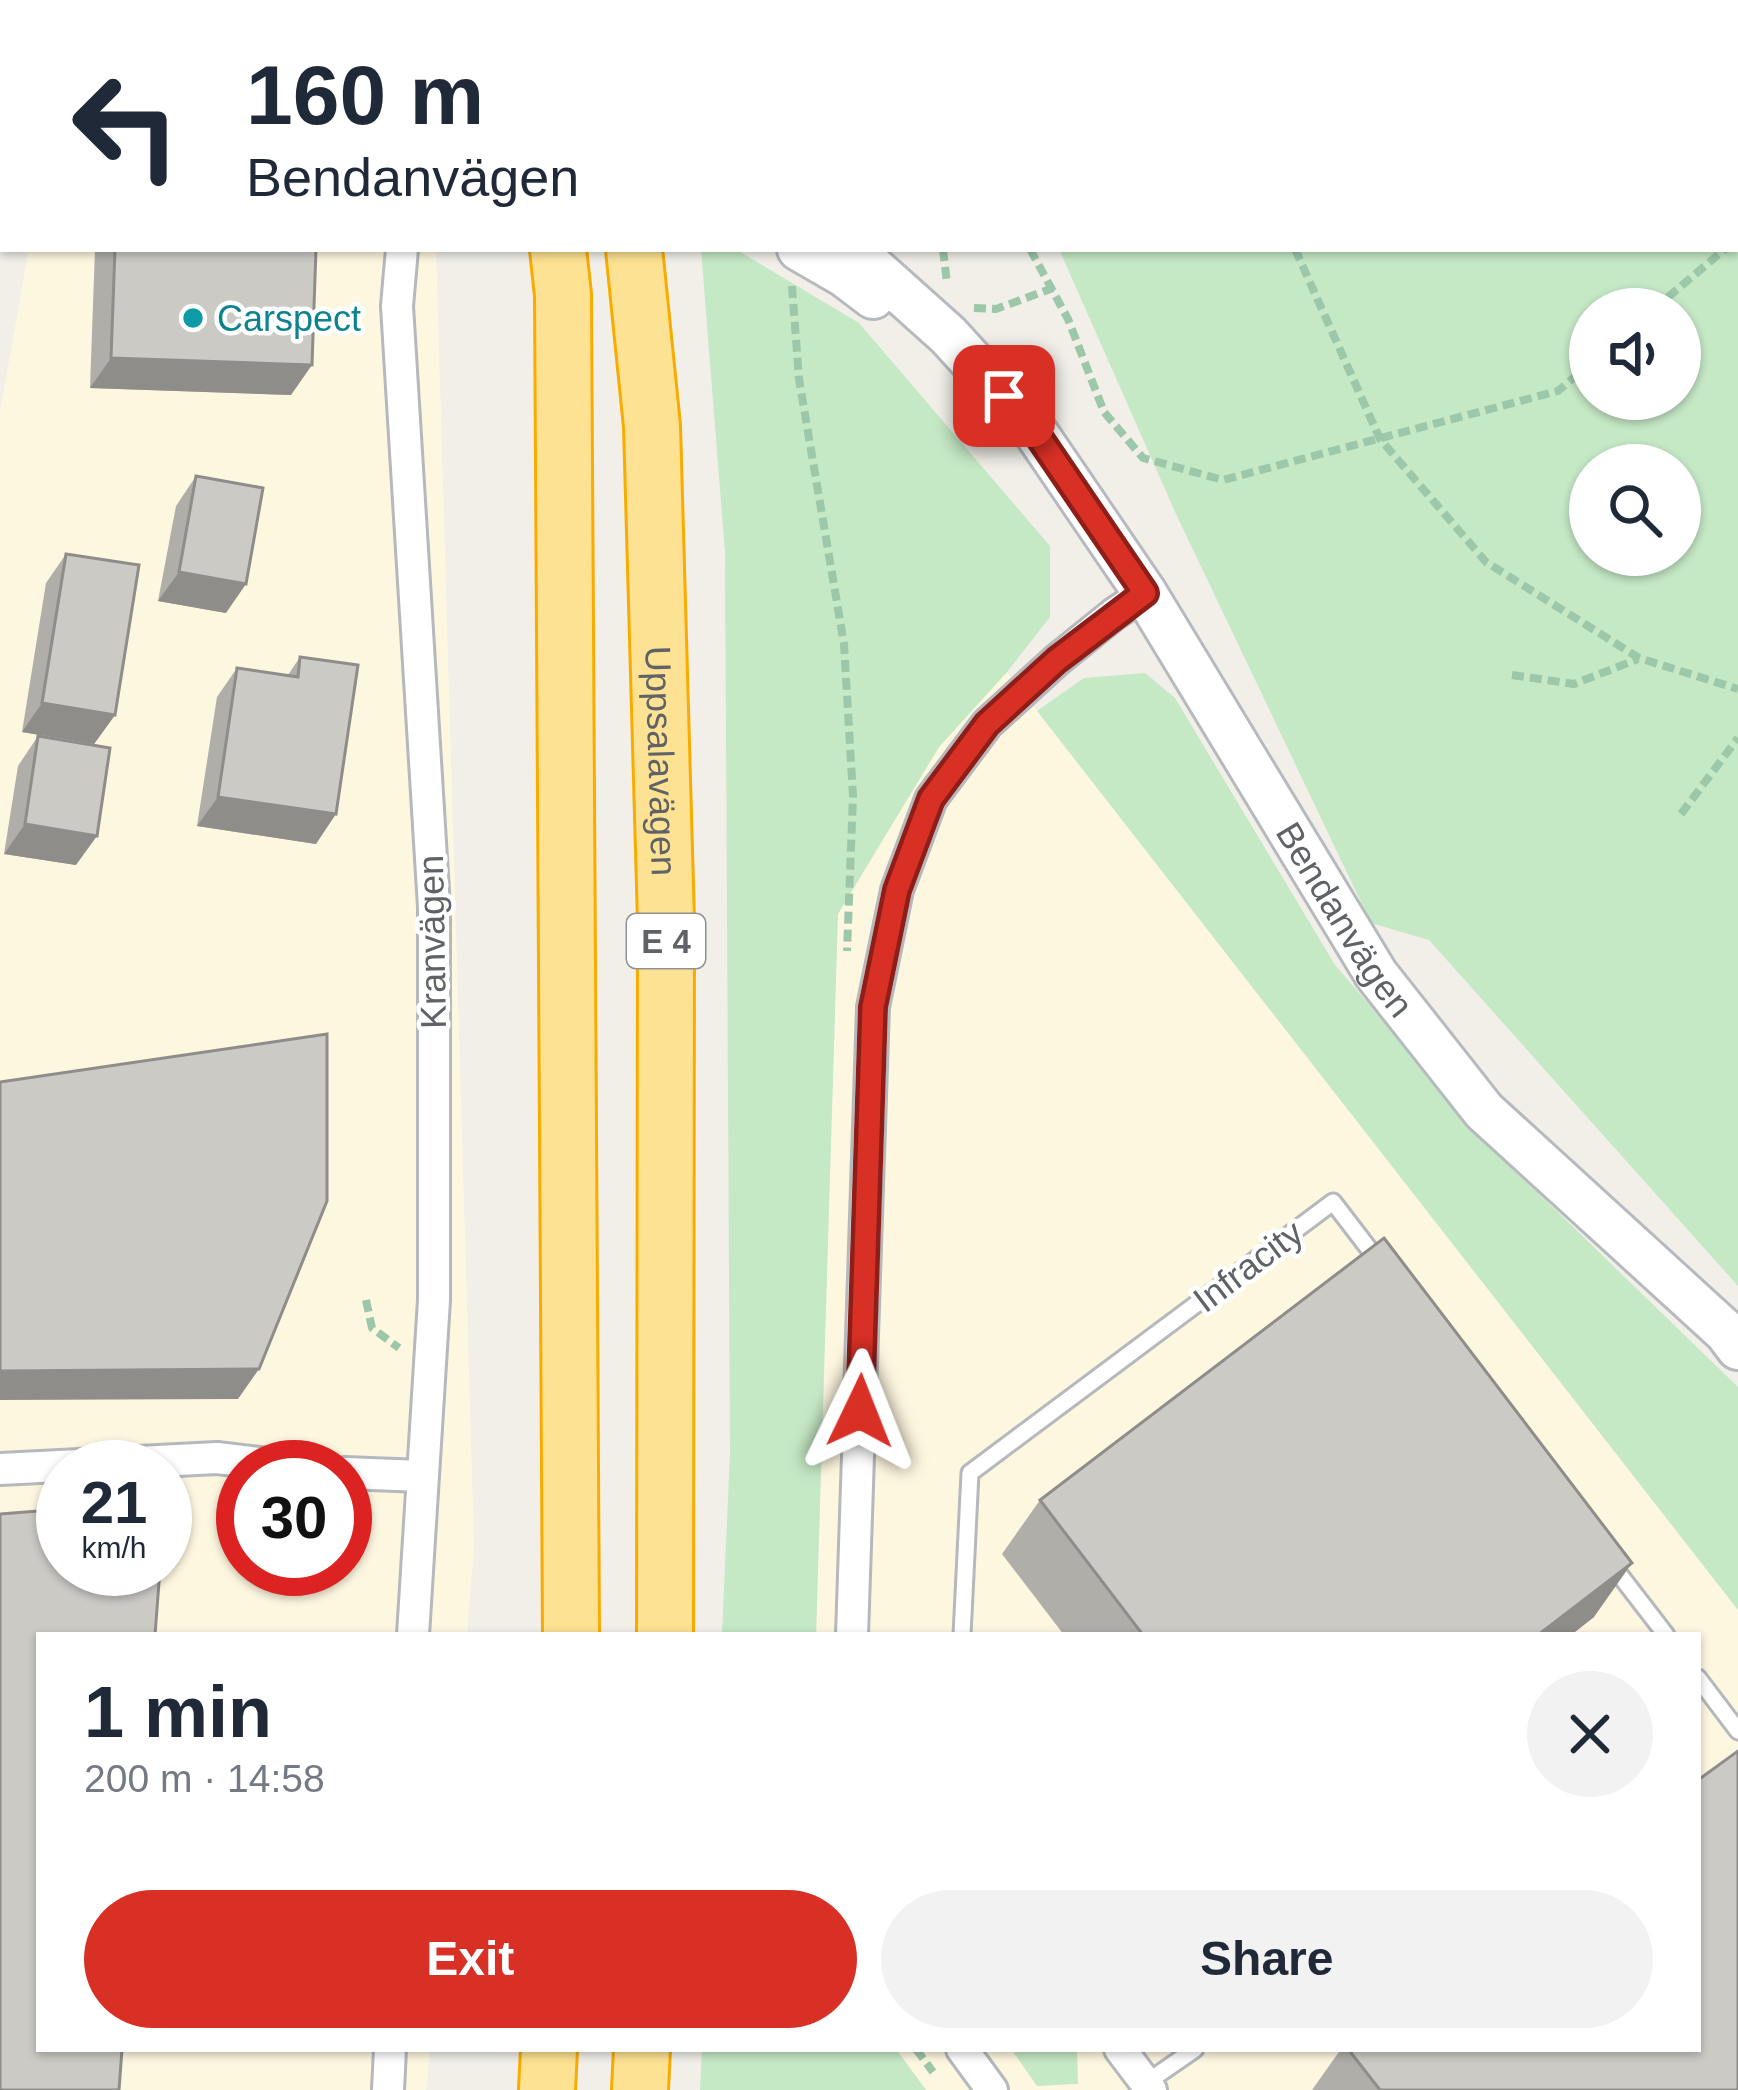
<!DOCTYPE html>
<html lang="en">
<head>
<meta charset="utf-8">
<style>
	:root { --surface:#fff; --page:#f2f2f3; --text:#1f2937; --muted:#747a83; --accent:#d93025 }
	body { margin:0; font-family:Arial,sans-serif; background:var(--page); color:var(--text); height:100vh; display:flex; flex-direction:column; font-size:45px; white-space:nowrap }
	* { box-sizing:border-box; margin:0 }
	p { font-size:39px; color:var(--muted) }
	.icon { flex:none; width:66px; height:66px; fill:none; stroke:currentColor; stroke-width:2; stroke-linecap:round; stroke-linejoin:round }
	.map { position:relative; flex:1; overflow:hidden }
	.drawer { position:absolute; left:36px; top:1632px; width:1665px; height:420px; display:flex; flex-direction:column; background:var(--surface); border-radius:0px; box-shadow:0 3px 9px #0004 }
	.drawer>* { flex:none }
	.guide { position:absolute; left:0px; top:0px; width:1740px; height:252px; box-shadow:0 3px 9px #0004; background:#fff; color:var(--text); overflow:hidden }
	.tools { position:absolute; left:1569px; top:288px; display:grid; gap:24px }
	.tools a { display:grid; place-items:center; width:132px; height:132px; border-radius:50%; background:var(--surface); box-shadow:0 3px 9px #0004; font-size:60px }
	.speed { position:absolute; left:36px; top:1440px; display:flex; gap:24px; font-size:60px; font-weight:700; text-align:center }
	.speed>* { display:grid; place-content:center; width:156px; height:156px; border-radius:50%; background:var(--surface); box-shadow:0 3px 9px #0004; line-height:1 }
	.speed small { font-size:30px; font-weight:400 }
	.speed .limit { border:18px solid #d22; background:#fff; color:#111 }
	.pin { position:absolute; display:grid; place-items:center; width:102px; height:102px; color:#fff; margin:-51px; border-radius:24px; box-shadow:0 6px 18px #0006 }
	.me { position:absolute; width:132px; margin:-66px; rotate:2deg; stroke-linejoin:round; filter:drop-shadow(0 0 9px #0008) }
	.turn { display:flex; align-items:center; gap:42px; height:252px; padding:0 48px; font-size:54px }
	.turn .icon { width:156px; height:156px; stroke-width:2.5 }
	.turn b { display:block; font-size:84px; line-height:102px }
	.round { display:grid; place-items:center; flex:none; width:126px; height:126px; border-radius:63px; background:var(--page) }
	.summary { display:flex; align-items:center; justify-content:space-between; height:204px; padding:0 48px }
	h1 { font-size:72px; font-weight:700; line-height:90px }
	.button { display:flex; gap:24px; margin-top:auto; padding:24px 48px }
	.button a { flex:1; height:138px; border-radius:72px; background:var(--accent); color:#fff; font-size:48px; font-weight:700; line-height:138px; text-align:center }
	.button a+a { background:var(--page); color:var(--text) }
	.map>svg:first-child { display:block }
	.commercial { fill:#fef7e0; fill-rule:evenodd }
	.green { fill:#c5e8c5; fill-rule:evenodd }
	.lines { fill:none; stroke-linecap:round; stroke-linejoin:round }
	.lane-casing { stroke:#b5b8bc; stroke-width:21 }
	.street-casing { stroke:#b5b8bc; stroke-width:36 }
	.secondary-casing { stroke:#b6babf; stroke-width:48 }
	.highway-casing { stroke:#f9ab00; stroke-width:60 }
	.path { stroke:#9cc7a9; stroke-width:8; stroke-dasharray:12 6; stroke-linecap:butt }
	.lane { stroke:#fff; stroke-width:15 }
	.street { stroke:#fff; stroke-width:30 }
	.secondary { stroke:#fff; stroke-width:42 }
	.highway { stroke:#fde293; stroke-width:54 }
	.wall { fill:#afaea9 }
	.shaded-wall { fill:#8f8d8a }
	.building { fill:#cccac5; stroke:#8f8d8a; stroke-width:3 }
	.route-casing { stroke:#8d1f18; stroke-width:30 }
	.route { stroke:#d93025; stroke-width:21 }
	.culture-dot { fill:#0f9aa8; stroke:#fff; stroke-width:4.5 }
	.labels { text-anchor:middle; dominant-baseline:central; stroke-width:9; stroke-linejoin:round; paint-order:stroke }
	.shield { fill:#fff; stroke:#8f9295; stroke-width:3 }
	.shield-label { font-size:33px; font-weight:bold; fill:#5f6368 }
	.culture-label { font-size:36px; fill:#0d838f; stroke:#fff; text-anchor:start }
	.street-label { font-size:36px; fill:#5f6368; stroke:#fff }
</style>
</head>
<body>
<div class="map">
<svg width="1738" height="2090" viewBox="0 0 1738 2090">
	<rect width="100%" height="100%" fill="#f1efe8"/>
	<g class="commercial">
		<path d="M29 249H436L474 1545 467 1635H39V2049H430L426 2090H0V412ZM63 1467H165V1569H63ZM243 1467H345V1569H243Z"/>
		<polygon points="1007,672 1738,1610 1738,2090 926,2090 896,2049 1698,2049 1698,1635 816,1635 838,914 939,747"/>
	</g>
	<g class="green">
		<path d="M853 0H1738V1286L1429 940 1371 923 1176 514 1059 249H1737V3H853ZM1680 309V399H1590V309ZM1680 465V555H1590V465Z"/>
		<polygon points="701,249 735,249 859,323 1050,546 1050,617 1007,672 939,747 838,914 816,1635 722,1635 730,1453 725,552"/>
		<polygon points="1145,673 1175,698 1335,965 1503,1159 1738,1387 1738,1610 1037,711 1084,678"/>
		<polygon points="702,2049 896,2049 926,2090 700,2090"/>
		<polygon points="1011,2049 1077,2049 1078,2084 1037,2086"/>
	</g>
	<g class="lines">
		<defs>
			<g id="lane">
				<polyline points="1609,1561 1666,1635"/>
				<polyline points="962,1635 970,1473 1333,1202 1379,1262"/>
				<polyline points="1698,1678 1738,1731"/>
				<polyline points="1143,2085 1195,2049"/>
			</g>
			<g id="street">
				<polyline points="402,249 397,306 434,907 434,1300 413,1635"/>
				<polyline points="0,1469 217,1458 295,1467"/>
				<polyline points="345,1473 422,1476"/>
				<polyline points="852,1635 873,1007 897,890 931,799 987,724 1057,660 1114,614 1145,593"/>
				<polyline points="962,2049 992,2090"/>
				<polyline points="1120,2049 1151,2090"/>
				<polyline points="388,2090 390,2049"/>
			</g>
			<g id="secondary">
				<polyline points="9,0 35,3"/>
				<polyline points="0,60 3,60"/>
				<polyline points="0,140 3,121"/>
				<polyline points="799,249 844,275 873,297"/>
				<path id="s1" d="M852 249 948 335 1032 427 1145 593 1376 974 1484 1111 1726 1332 1738 1348"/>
			</g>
			<g id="highway">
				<polyline points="529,0 530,3"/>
				<polyline points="609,0 609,3"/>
				<polyline points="558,249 563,295 571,1635"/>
				<path id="s2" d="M634 249 652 426 666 921 665 1635"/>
				<polyline points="547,2090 549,2049"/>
				<polyline points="640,2090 642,2049"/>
			</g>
		</defs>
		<use href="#lane" class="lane-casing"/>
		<use href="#street" class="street-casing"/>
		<use href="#secondary" class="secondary-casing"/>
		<use href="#highway" class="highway-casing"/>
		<g class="path">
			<polyline points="364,0 378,3"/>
			<polyline points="403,0 404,3"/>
			<polyline points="812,3 812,0"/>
			<polyline points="1319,3 1319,0"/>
			<polyline points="1737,239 1738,238"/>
			<polyline points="943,249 947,283"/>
			<polyline points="1030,249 1068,319 1104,412 1143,458 1223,480 1558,391 1590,364"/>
			<polyline points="1295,249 1380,439 1486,562 1639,658 1738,689"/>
			<polyline points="792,286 799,379 844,644 853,796 847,951"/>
			<polyline points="974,308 996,309 1053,288"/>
			<polyline points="1654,309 1725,249"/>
			<polyline points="1512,675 1574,684 1638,659"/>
			<polyline points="1681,814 1738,738"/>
			<polyline points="366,1300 372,1328 399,1348"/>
			<polyline points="916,2049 933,2072"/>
		</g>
		<use href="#lane" class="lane"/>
		<use href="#street" class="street"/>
		<use href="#secondary" class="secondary"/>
		<use href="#highway" class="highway"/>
	</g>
	<g class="wall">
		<polygon points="95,249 316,249 291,395 90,388"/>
		<polygon points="196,476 226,613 158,601 176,506"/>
		<polygon points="66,554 115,715 94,744 22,732 46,583"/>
		<polygon points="300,657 316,844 197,826 217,697 237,668 288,675"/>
		<polygon points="38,736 76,865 4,854 18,766"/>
		<polygon points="1040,1500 1594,1617 1571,1635 1064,1635 1002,1554"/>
		<polygon points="1341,2049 1698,2049 1738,2090 1312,2090"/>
	</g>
	<g class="shaded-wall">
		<polygon points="111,358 312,365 291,395 90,388"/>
		<polygon points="179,572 246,584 226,613 158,601"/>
		<polygon points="42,703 115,715 94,744 22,732"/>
		<polygon points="218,797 336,814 316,844 197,826"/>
		<polygon points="25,824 97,836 76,865 4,854"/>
		<polygon points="259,1369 238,1399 0,1400 0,1371"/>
		<polygon points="1632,1563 1594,1617 1571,1635 1538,1635"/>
	</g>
	<g class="building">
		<polygon points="115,249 316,249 312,365 111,358"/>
		<polygon points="196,476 263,488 246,584 179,572"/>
		<polygon points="66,554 139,565 115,715 42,703"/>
		<polygon points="300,657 358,665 336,814 218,797 237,668 298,677"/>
		<polygon points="38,736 110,748 97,836 25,824"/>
		<polygon points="327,1034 327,1201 259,1369 0,1371 0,1082"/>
		<polygon points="1384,1238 1632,1563 1538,1635 1143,1635 1040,1500"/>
		<polygon points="51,1510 63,1512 63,1569 160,1569 155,1635 39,1635 39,2049 122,2049 119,2090 0,2090 0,1514"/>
		<polygon points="1738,1751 1738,2090 1380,2090 1348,2049 1698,2049 1698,1780"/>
	</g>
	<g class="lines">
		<defs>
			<polyline id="route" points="860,1411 873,1007 897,890 931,799 987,724 1057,660 1145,593 1032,427 1004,396"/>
		</defs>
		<use href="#route" class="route-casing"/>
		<use href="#route" class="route"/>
	</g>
	<circle class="culture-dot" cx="193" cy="318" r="12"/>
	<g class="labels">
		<rect class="shield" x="627" y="914" width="78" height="54" rx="9"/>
		<g class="shield-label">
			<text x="666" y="941">E 4</text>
		</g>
		<g class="culture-label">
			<text x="217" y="318">Carspect</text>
		</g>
		<g class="street-label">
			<text stroke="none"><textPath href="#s2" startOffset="513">Uppsalavägen</textPath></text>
			<text stroke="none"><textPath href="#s1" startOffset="837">Bendanvägen</textPath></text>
			<text transform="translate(432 942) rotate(-91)">Kranvägen</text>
			<text transform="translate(1248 1266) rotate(-37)">Infracity</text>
		</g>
	</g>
</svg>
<div class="tools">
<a><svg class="icon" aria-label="sound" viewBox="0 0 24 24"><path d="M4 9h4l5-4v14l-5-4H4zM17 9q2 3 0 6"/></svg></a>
<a><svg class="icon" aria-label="search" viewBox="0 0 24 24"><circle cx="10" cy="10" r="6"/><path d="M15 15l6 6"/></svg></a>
</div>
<div class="speed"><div>21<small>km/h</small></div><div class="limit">30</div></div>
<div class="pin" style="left:1004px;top:396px;background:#d93025"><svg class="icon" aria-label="arrive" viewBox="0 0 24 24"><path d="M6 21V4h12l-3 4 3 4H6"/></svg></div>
<svg class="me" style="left:860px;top:1411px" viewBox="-20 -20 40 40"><path d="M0-17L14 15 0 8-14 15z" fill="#d93025" stroke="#fff" stroke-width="4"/></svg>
<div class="guide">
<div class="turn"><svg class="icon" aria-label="left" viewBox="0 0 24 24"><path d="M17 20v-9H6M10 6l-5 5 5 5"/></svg><div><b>160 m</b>Bendanvägen</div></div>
</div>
<section class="drawer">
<div class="summary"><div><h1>1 min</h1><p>200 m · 14:58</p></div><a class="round"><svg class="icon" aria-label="close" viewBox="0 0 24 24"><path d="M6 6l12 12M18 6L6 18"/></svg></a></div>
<div class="button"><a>Exit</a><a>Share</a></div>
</section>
</div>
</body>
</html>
